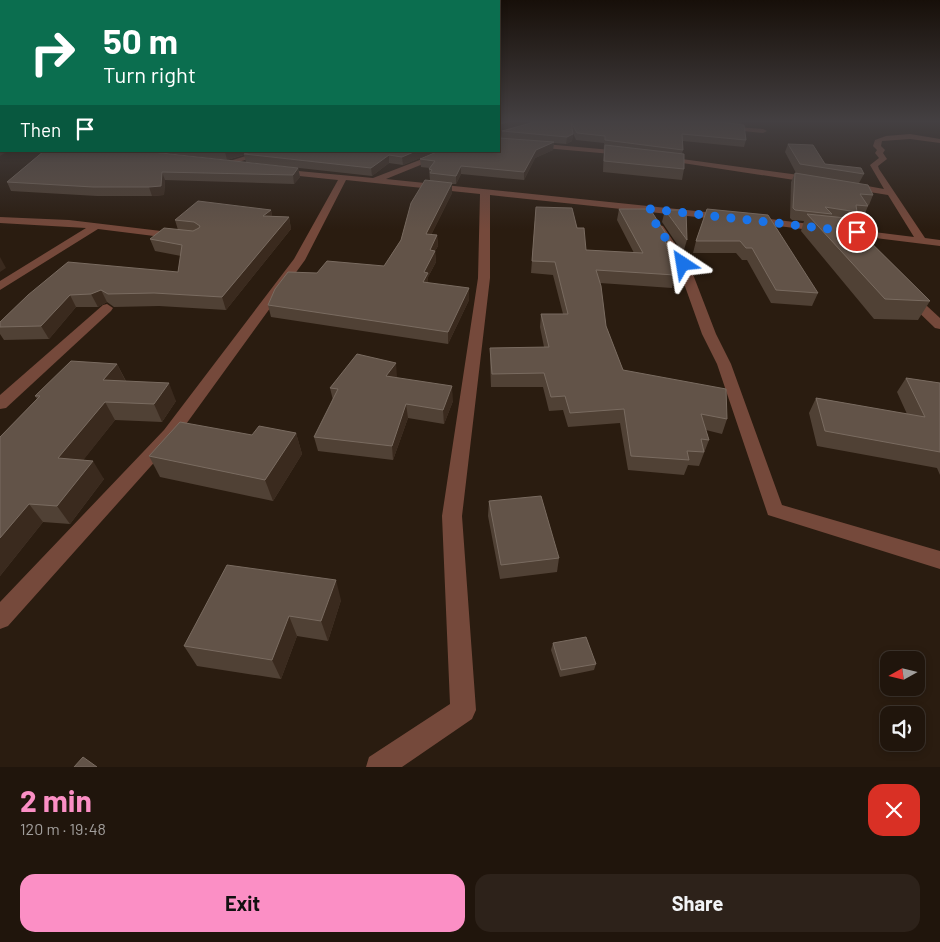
<!DOCTYPE html>
<html lang="en">
<head>
<meta charset="utf-8">
<style>
	:root { --surface:#20150c; --page:#2d221a; --text:#f1f3f6; --muted:#a29f9d; --line:#3d342d; --accent:#fb8fc5 }
	body { margin:0; font-family:Barlow,sans-serif; background:var(--page); color:var(--text); height:100vh; display:flex; flex-direction:column; font-size:19px; white-space:nowrap }
	* { box-sizing:border-box; margin:0 }
	p { font-size:16px; color:var(--muted) }
	.icon { flex:none; width:28px; height:28px; fill:none; stroke:currentColor; stroke-width:2; stroke-linecap:round; stroke-linejoin:round }
	.map { position:relative; height:767px; overflow:hidden }
	.side { display:flex; flex-direction:column; background:var(--surface); flex:1 }
	.side>* { flex:none }
	.banner { position:absolute; left:0px; top:0px; width:500px; height:152px; box-shadow:0 2px 8px #0003,0 0 0 1px var(--line); background:#0b6e4f; color:#fff; overflow:hidden }
	.needle { width:32px; rotate:262deg }
	.buttons { position:absolute; left:880px; top:651px; display:grid; gap:10px }
	.buttons a { display:grid; place-items:center; width:45px; height:45px; border-radius:10px; background:var(--surface); box-shadow:0 2px 8px #0003,0 0 0 1px var(--line); font-size:25px }
	.pin { position:absolute; display:grid; place-items:center; width:42px; height:42px; color:#fff; margin:-21px; border:2px solid #fff; border-radius:50%; box-shadow:0 1px 5px #0007 }
	.me { position:absolute; width:55px; margin:-28px; rotate:327deg; stroke-linejoin:round; filter:drop-shadow(0 0 4px #0008) }
	.turn { display:flex; align-items:center; gap:18px; height:105px; padding:0 20px; font-size:22px }
	.turn .icon { width:65px; height:65px; stroke-width:2.5 }
	.turn b { display:block; font-size:35px; line-height:42px }
	.then { display:flex; align-items:center; height:48px; padding:0 20px; background:#0003; gap:10px; font-size:19px }
	.round { display:grid; place-items:center; flex:none; width:52px; height:52px; border-radius:15px; background:var(--page) }
	.summary { display:flex; align-items:center; justify-content:space-between; height:85px; padding:0 20px }
	h1 { font-size:30px; font-weight:700; line-height:38px; color:var(--accent) }
	.cta { display:flex; gap:10px; margin-top:auto; padding:10px 20px }
	.cta a { flex:1; height:58px; border-radius:15px; background:var(--accent); color:#111; font-size:20px; font-weight:700; line-height:58px; text-align:center }
	.cta a+a { background:var(--page); color:var(--text) }
	.map>svg:first-child { display:block }
	.lines { fill:none; stroke-linecap:round; stroke-linejoin:round }
	.street { fill:#75493b; fill-rule:evenodd }
	.wall { fill:#504135 }
	.shaded-wall { fill:#3a2a1e }
	.building { fill:#625348; stroke:#796b60 }
	.route { stroke:#1a73e8; stroke-width:9; stroke-dasharray:0 16.2 }
</style>
</head>
<body>
<div class="map">
<svg width="940" height="767" viewBox="0 0 940 767">
	<rect width="100%" height="100%" fill="#2a1c10"/>
	<g class="lines">
		<g class="street">
			<polygon points="724,126 763,129 767,131 763,133 722,129 720,128"/>
			<polygon points="910,134 940,139 940,143 910,139 882,141 881,146 885,150 883,153 887,159 878,166 879,169 925,238 940,240 940,246 753,223 748,220 753,217 914,237 888,195 851,189 847,186 851,183 884,189 870,165 879,158 875,153 877,150 873,146 875,140 886,136"/>
			<polygon points="499,140 623,151 627,153 623,155 499,144"/>
			<polygon points="262,151 276,151 221,167 217,165"/>
			<polygon points="443,151 455,151 386,179 725,214 730,217 725,220 490,195 490,278 462,516 476,710 472,719 402,767 366,767 369,757 450,704 442,516 478,278 480,194 346,180 305,260 176,438 8,626 0,629 0,602 164,430 294,259 338,180 280,174 277,173 277,169 373,178"/>
			<polygon points="660,156 814,177 818,180 814,183 663,160 659,158"/>
			<polygon points="0,217 69,220 178,233 183,236 178,239 98,229 0,290 0,281 86,228 0,223"/>
			<polygon points="659,225 663,226 689,264 716,334 731,364 782,505 940,551 940,569 768,515 717,364 702,334 677,264 654,228"/>
			<polygon points="910,293 914,294 940,318 940,329 935,328 906,300 904,297 906,294"/>
			<polygon points="107,304 113,308 111,311 6,408 0,409 0,395 103,305"/>
		</g>
	</g>
	<g class="wall">
		<polygon points="538,121 742,121 741,125 746,140 744,147 683,141 683,150 682,154 684,169 682,180 603,172 604,143 576,140 573,133 572,141 566,144 554,143 553,150 535,158 524,180 461,174 456,184 452,184 452,193 431,235 437,235 438,246 435,251 436,262 428,277 428,283 469,300 448,344 271,317 268,305 317,273 384,266 401,240 430,181 429,169 430,168 421,167 420,159 501,138 502,131"/>
		<polygon points="788,144 825,164 864,174 859,183 873,195 869,205 867,205 868,206 864,216 855,215 852,221 849,221 930,301 918,320 874,319 801,231 804,221 792,220 790,218 791,182 795,173 796,173 785,152"/>
		<polygon points="44,151 298,168 300,177 294,184 165,180 164,195 152,196 97,196 11,191 7,182"/>
		<polygon points="149,151 437,151 403,165 389,163 372,176 246,162 244,155 227,160"/>
		<polygon points="536,207 577,228 586,250 634,253 617,220 619,209 670,240 668,251 675,275 672,288 600,283 606,326 623,370 727,419 722,434 706,430 709,440 699,466 688,465 684,475 628,470 620,423 568,427 563,410 549,411 543,387 491,387 490,361 490,348 544,347 540,327 541,314 563,314 553,275 531,273"/>
		<polygon points="707,209 818,293 812,306 771,303 747,260 742,260 736,253 693,253 696,241"/>
		<polygon points="271,210 272,216 289,217 291,229 226,310 159,306 114,307 107,302 98,307 76,307 49,339 4,340 0,334 0,322 28,295 178,272 181,256 155,251 150,239 178,230 175,220"/>
		<polygon points="665,210 687,240 683,253 662,222"/>
		<polygon points="117,364 126,381 176,401 162,422 115,420 83,460 104,479 70,524 43,522 0,576 0,437 37,399 35,396"/>
		<polygon points="397,377 396,378 453,401 444,424 408,418 393,460 318,451 314,437 333,400 330,388"/>
		<polygon points="906,378 940,383 940,475 937,468 817,446 809,413 816,398 907,414 897,392"/>
		<polygon points="296,433 302,454 273,501 160,477 149,456 252,435"/>
		<polygon points="489,501 559,558 557,572 500,579 488,516"/>
		<polygon points="341,600 328,641 297,636 281,679 197,666 184,646"/>
		<polygon points="553,643 596,664 594,670 560,677 551,650"/>
	</g>
	<g class="shaded-wall">
		<polygon points="511,121 538,121 499,132 499,124"/>
		<polygon points="573,134 572,141 566,144 567,137"/>
		<polygon points="554,142 553,150 535,158 524,180 524,172 536,150"/>
		<polygon points="1,145 1,151 8,151 0,156 0,146"/>
		<polygon points="227,151 255,151 227,160 225,152"/>
		<polygon points="416,151 437,151 403,165 402,157"/>
		<polygon points="389,155 389,163 372,176 371,168"/>
		<polygon points="461,166 461,174 456,184 456,176"/>
		<polygon points="298,168 300,177 294,184 293,175"/>
		<polygon points="162,172 165,180 164,195 152,196 149,187"/>
		<polygon points="452,183 452,193 426,245 426,234"/>
		<polygon points="271,210 273,221 263,216"/>
		<polygon points="289,217 291,229 226,310 222,297"/>
		<polygon points="437,235 438,246 435,251 436,262 428,277 428,284 423,282 424,272 430,250"/>
		<polygon points="0,257 6,268 0,272"/>
		<polygon points="469,288 469,300 448,344 448,332"/>
		<polygon points="101,290 107,302 98,307 91,294"/>
		<polygon points="70,295 76,307 49,339 41,326"/>
		<polygon points="396,363 397,377 388,391 386,376"/>
		<polygon points="117,364 126,382 103,380"/>
		<polygon points="169,383 176,401 162,422 154,404"/>
		<polygon points="452,386 453,401 444,424 443,410"/>
		<polygon points="105,402 115,420 70,477 58,458"/>
		<polygon points="406,404 408,418 393,460 392,446"/>
		<polygon points="296,433 302,454 273,501 265,480"/>
		<polygon points="93,461 104,479 70,524 57,506"/>
		<polygon points="29,504 43,522 0,576 0,538"/>
		<polygon points="336,580 341,600 328,641 321,621"/>
		<polygon points="289,616 297,636 281,679 272,660"/>
	</g>
	<g class="building">
		<polygon points="0,121 1,121 1,145 0,146"/>
		<polygon points="499,121 511,121 499,124"/>
		<polygon points="538,121 711,121 744,125 746,140 682,134 683,150 605,140 605,136 577,133 571,122 573,134 567,137 502,131"/>
		<polygon points="499,138 554,142 536,150 524,172 461,166 456,176 430,173 432,170 429,169 435,161 420,159 439,151 499,151"/>
		<polygon points="788,144 813,145 825,164 861,168 864,174 800,164"/>
		<polygon points="605,145 684,154 684,169 604,161"/>
		<polygon points="44,151 143,151 298,168 293,175 162,172 161,186 149,187 93,187 7,182"/>
		<polygon points="254,151 416,151 402,157 389,155 371,168 244,154"/>
		<polygon points="795,173 868,185 873,195 860,194 868,206 856,205 857,212 825,207 832,214 795,210 793,208"/>
		<polygon points="425,180 452,183 426,234 437,235 430,250 435,251 424,272 428,273 423,282 469,288 448,332 268,305 275,289 288,272 317,273 327,261 384,266 401,240 411,203"/>
		<polygon points="198,201 271,210 263,216 289,217 222,297 154,293 108,294 101,290 91,294 70,295 41,326 0,327 0,322 28,295 68,262 178,272 182,245 150,239 164,228 193,231 199,228 200,226 194,222 175,220"/>
		<polygon points="536,207 572,208 577,228 584,228 586,250 643,253 619,209 650,209 670,240 665,240 675,275 596,270 601,286 606,326 623,370 726,389 727,419 701,414 709,440 701,439 704,452 687,451 689,460 631,456 624,409 570,413 565,396 551,397 544,373 492,374 490,348 549,347 541,314 568,314 555,262 532,261"/>
		<polygon points="707,209 768,215 818,293 776,290 752,248 746,248 740,241 696,241"/>
		<polygon points="665,210 686,210 687,240"/>
		<polygon points="807,214 846,218 930,301 885,299"/>
		<polygon points="357,354 396,363 386,376 452,386 443,410 406,404 392,446 314,437 338,389 330,388"/>
		<polygon points="71,361 117,364 103,380 169,383 154,404 105,402 58,458 93,461 57,506 29,504 0,538 0,437 40,396 35,396"/>
		<polygon points="906,378 940,383 940,452 825,431 816,398 925,417"/>
		<polygon points="180,422 252,435 259,426 296,433 265,480 149,456"/>
		<polygon points="541,496 559,558 501,565 489,501"/>
		<polygon points="227,565 336,580 321,621 289,616 272,660 184,646"/>
		<polygon points="586,637 596,664 561,670 553,643"/>
		<polygon points="83,757 97,767 74,767"/>
	</g>
	<linearGradient id="sky" x2="0" y2="1"><stop stop-color="#170f09"/><stop offset="0.53" stop-color="#444042"/><stop offset="1" stop-color="#444042" stop-opacity="0"/></linearGradient>
	<rect width="940" height="229" fill="url(#sky)"/>
	<g class="lines">
		<polyline class="route" points="683,264 656,224 650,209 857,232"/>
	</g>
</svg>
<div class="buttons">
<a><svg class="needle" viewBox="-14 -14 28 28"><path d="M0-13l5 13h-10z" fill="#e53935"/><path d="M0 13l5-13h-10z" fill="#a29f9d"/></svg></a>
<a><svg class="icon" aria-label="sound" viewBox="0 0 24 24"><path d="M4 9h4l5-4v14l-5-4H4zM17 9q2 3 0 6"/></svg></a>
</div>
<div class="pin" style="left:857px;top:232px;background:#d93025"><svg class="icon" aria-label="arrive" viewBox="0 0 24 24"><path d="M6 21V4h12l-3 4 3 4H6"/></svg></div>
<svg class="me" style="left:683px;top:264px" viewBox="-20 -20 40 40"><path d="M0-17L14 15 0 8-14 15z" fill="#1a73e8" stroke="#fff" stroke-width="4"/></svg>
<div class="banner">
<div class="turn"><svg class="icon" aria-label="right" viewBox="0 0 24 24"><path d="M7 20v-9h11M14 6l5 5-5 5"/></svg><div><b>50 m</b>Turn right</div></div>
<div class="then">Then<svg class="icon" aria-label="arrive" viewBox="0 0 24 24"><path d="M6 21V4h12l-3 4 3 4H6"/></svg></div>
</div>
</div>
<section class="side">
<div class="summary"><div><h1>2 min</h1><p>120 m · 19:48</p></div><a class="round" style="background:#d93025;color:#fff"><svg class="icon" aria-label="close" viewBox="0 0 24 24"><path d="M6 6l12 12M18 6L6 18"/></svg></a></div>
<div class="cta"><a>Exit</a><a>Share</a></div>
</section>
</body>
</html>
